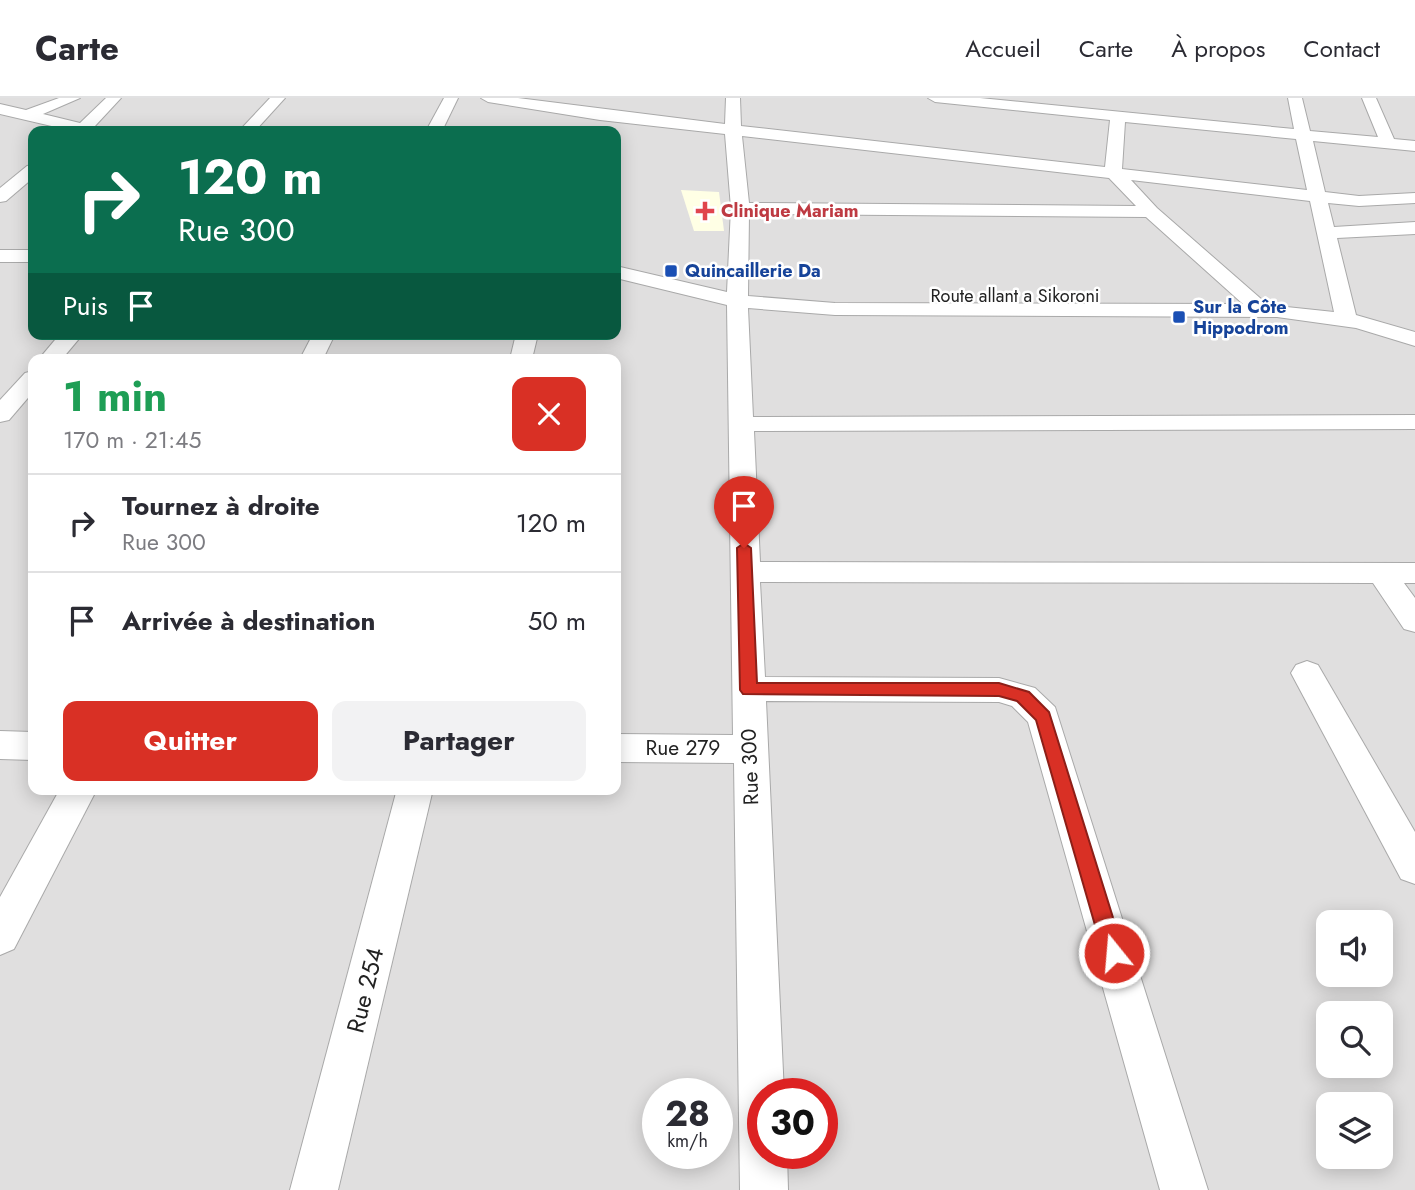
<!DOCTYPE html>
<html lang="fr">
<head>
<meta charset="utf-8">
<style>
	:root { --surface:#fff; --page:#f2f2f3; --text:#2b2b33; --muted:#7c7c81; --line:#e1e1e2; --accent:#d93025 }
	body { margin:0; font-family:Jost,sans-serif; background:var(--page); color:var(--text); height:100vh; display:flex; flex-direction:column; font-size:26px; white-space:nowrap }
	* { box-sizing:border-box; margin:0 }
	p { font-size:23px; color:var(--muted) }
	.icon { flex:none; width:38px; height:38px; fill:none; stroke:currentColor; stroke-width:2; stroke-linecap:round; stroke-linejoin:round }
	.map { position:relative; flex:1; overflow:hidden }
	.drawer { position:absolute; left:28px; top:256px; width:593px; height:441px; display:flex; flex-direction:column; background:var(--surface); border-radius:14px; box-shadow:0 4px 18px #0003 }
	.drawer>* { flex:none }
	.banner { position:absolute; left:28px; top:28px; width:593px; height:214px; border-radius:14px; box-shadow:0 4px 18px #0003; background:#0b6e4f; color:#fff; overflow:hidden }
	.controls { position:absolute; left:1316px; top:812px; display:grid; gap:14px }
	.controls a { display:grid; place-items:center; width:77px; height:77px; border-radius:14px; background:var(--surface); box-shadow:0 4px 18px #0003; font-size:35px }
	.speed { position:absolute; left:642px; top:980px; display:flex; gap:14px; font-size:35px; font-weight:700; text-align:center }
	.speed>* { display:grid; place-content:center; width:91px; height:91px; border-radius:50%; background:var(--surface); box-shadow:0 4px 18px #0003; line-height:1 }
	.speed small { font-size:18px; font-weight:400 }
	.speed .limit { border:10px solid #d22; background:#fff; color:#111 }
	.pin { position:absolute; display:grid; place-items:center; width:60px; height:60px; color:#fff; margin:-72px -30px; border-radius:50% 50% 50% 0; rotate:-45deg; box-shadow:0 0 7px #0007 }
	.pin .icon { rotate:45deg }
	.me { position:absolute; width:77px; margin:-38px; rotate:343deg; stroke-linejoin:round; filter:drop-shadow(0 0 5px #0008) }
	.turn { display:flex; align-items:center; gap:24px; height:147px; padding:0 35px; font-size:32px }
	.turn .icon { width:91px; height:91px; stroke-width:2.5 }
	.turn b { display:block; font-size:49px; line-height:60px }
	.then { display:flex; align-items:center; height:66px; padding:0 35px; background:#0003; gap:14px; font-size:26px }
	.round { display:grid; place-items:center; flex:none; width:74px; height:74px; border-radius:14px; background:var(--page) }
	.headline { display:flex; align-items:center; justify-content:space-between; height:119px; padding:0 35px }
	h1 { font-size:42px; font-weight:700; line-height:52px; color:#1e9e55 }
	.primary-button { display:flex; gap:14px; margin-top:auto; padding:14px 35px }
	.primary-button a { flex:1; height:80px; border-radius:14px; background:var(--accent); color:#fff; font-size:28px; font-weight:700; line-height:80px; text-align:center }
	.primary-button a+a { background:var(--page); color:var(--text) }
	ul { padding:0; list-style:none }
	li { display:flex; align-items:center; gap:21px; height:98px; padding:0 35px; border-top:2px solid var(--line) }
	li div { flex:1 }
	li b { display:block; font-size:26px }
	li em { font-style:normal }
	header { display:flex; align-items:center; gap:42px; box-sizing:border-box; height:98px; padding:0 35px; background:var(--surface); border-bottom:2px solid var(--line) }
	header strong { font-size:33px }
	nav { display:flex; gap:38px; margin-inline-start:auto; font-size:24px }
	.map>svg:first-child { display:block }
	.residential { fill:#e0dfdf; fill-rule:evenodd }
	.education { fill:#ffffe5 }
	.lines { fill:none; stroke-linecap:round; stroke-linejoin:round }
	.minor-casing { stroke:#a9a9a9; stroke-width:2 }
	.minor { fill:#fff; fill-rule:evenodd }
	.route { fill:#d93025; stroke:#8d1f18; stroke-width:2 }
	.health-dot { fill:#e0444e; stroke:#fff; stroke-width:2.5 }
	.transit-dot { fill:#1a4fb4; stroke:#fff; stroke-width:2.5 }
	.labels { text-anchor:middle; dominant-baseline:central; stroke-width:5; stroke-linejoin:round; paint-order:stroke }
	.far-health-label { font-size:18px; font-weight:bold; fill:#be3a42; stroke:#fff; text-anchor:start }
	.far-transit-label { font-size:18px; font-weight:bold; fill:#164399; stroke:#fff; text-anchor:start }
	.far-street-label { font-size:18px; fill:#222; stroke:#fff }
	.street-label { font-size:21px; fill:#222; stroke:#fff }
	.near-street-label { font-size:24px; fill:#222; stroke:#fff }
</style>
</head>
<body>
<header>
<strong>Carte</strong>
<nav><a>Accueil</a><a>Carte</a><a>À propos</a><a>Contact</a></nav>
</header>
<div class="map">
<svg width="1415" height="1092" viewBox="0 0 1415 1092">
	<rect width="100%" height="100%" fill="#f2efe9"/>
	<path class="residential" d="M0 0H1415V1092H0ZM33 33H616V236H33ZM33 261H616V691H33ZM1328 824H1381V877H1328ZM1328 915H1381V968H1328ZM658 996H718V1055H658ZM763 996H822V1055H763ZM1328 1006H1381V1059H1328Z"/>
	<polygon class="education" points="681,92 719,94 724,133 694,133"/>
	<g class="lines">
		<defs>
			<g id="minor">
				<polygon points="59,0 80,0 43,16 80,25 106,0 121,0 95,28 104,33 73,33 0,16 0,6 26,12"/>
				<polygon points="270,0 285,0 255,33 239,33"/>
				<polygon points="444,0 458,0 442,33 426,33"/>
				<path d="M481 0H518L725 26 726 0H740L741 28 1105 69 1110 22 935 4 928 0H980L1294 31 1288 0H1302L1310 33 1378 39 1362 0H1376L1394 41 1415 43V53L1313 43 1325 94 1359 98 1415 95V105L1359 108 1328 105 1334 129 1415 124V136L1337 140 1356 217 1415 234V248L1356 230 1277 219 835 217 748 210 753 319 1415 317V331L754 333 760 464 1415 465V485H1404L1415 500V534L1404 531 1373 485 760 484 765 579 999 580 1035 590 1055 609 1208 1092H1160L1028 624 1012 608 999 604 766 603 784 996H763V1055H787L788 1092H740L734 665 616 664V636L733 637 727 207 616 180V168L727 194 731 110 725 36 600 22 488 4ZM1125 24 1296 41 1307 92 1122 71ZM742 38 1109 80 1136 108 749 105ZM1131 82 1310 103 1334 214 1268 207 1157 110ZM749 116 1146 119 1243 206 835 205 748 198Z"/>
				<polygon points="33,67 33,80 6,103 0,104 0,90 27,68"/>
				<rect x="0" y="152" width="33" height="12"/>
				<polygon points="60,236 83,236 62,261 39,261"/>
				<polygon points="313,236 335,236 323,261 300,261"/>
				<polygon points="516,236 538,236 532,261 510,261"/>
				<polygon points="33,273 33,294 9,322 0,324 0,302 25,275"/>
				<polygon points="1307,563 1318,567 1415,734 1415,786 1401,781 1291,575 1296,567"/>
				<polygon points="0,633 33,634 33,662 0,661"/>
				<polygon points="60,691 97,691 14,851 0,857 0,799"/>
				<polygon points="397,691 433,691 338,1092 290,1092"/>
			</g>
		</defs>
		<use href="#minor" class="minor-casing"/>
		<use href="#minor" class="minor"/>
	</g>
	<polygon class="route" points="744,445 751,450 757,585 999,585 1029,594 1049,614 1124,855 1121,862 1114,865 1106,862 1103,855 1036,622 1017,603 999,598 743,596 740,592 737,450"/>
	<path class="health-dot" d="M701.5 102.5h7v7h7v7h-7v7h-7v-7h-7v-7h7z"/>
	<g class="transit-dot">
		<rect x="664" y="166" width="14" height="14" rx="3.5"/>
		<rect x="1172" y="212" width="14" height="14" rx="3.5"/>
	</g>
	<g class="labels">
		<g class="far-health-label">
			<text x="721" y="113">Clinique Mariam</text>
		</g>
		<g class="far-transit-label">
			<text x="685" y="173">Quincaillerie Da</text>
			<text x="1193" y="209">Sur la Côte<tspan x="1193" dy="21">Hippodrom</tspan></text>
		</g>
		<g class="far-street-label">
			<text x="1015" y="198">Route allant a Sikoroni</text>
		</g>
		<g class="street-label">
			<text x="683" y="650">Rue 279</text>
			<text transform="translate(750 669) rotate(-92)">Rue 300</text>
		</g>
		<g class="near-street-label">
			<text transform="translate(365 892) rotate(-76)">Rue 254</text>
		</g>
	</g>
</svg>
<div class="controls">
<a><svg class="icon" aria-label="sound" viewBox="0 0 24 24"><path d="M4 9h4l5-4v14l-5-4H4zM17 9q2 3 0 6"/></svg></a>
<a><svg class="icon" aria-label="search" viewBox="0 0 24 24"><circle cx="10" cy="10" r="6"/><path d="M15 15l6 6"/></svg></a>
<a><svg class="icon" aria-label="layers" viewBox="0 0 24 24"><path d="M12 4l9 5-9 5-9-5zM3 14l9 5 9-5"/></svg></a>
</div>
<div class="speed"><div>28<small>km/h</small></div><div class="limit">30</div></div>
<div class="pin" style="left:744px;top:450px;background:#d93025"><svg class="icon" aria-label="arrive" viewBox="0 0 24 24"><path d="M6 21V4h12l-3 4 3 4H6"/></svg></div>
<svg class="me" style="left:1114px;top:855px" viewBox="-20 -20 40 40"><circle r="17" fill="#d93025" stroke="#fff" stroke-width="3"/><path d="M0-11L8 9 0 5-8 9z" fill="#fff"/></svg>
<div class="banner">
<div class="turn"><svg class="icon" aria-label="right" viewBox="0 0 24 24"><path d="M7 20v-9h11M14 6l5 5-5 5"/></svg><div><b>120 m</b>Rue 300</div></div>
<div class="then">Puis<svg class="icon" aria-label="arrive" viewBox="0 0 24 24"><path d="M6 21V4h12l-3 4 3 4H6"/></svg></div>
</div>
<section class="drawer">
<div class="headline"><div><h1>1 min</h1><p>170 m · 21:45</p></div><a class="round" style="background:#d93025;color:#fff"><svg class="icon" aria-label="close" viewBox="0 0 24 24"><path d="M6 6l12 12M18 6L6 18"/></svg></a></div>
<ul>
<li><svg class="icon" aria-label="right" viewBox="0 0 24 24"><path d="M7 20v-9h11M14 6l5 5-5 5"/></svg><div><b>Tournez à droite</b><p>Rue 300</p></div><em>120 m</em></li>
<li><svg class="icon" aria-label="arrive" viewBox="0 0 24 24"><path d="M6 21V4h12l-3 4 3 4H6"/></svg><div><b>Arrivée à destination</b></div><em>50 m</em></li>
</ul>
<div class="primary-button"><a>Quitter</a><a>Partager</a></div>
</section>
</div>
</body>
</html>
